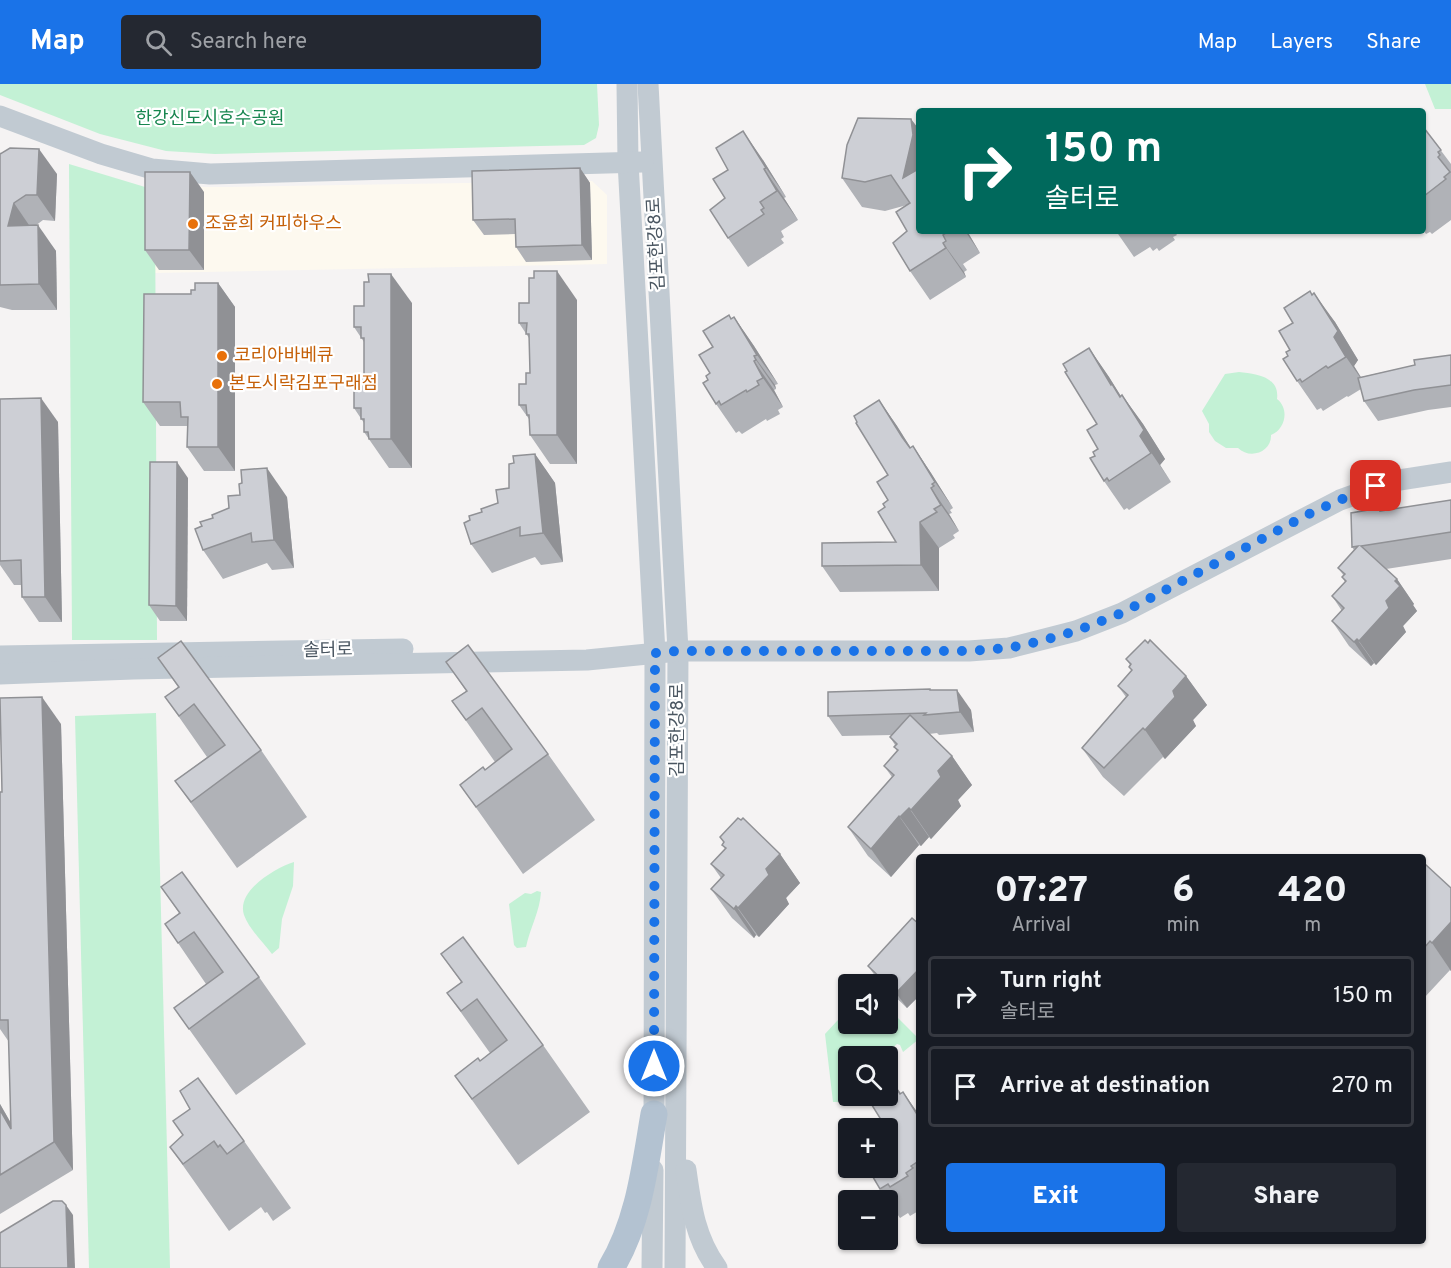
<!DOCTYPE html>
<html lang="en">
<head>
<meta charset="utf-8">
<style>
	:root { --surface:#171b24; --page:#242831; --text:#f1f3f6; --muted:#9ea1a6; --line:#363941; --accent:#1a73e8 }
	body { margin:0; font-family:Overpass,"Noto Sans KR",sans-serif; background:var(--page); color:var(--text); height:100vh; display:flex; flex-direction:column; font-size:22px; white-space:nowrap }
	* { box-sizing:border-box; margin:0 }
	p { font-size:20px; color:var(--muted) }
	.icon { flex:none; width:33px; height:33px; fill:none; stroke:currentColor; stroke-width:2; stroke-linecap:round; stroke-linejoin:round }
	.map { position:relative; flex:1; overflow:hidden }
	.side { position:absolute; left:916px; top:770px; width:510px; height:390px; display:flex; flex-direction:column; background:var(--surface); border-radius:6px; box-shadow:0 2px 4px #0004 }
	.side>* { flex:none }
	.banner { position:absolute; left:916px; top:24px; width:510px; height:126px; border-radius:6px; box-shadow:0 2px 4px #0004; background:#00695c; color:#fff; overflow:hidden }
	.controls { position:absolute; left:838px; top:890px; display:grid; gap:12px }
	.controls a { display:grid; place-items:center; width:60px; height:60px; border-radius:6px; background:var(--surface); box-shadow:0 2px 4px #0004; font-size:30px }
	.pin { position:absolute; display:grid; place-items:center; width:51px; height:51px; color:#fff; margin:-26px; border-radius:12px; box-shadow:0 3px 9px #0006 }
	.me { position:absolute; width:66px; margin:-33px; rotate:0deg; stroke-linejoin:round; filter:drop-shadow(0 0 4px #0008) }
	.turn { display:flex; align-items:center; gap:21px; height:126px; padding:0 30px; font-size:27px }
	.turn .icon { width:78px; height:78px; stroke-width:2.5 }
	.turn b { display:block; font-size:42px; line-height:51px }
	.eta { display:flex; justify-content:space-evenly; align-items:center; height:102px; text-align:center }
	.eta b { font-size:36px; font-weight:800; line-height:42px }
	.cta { display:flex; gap:12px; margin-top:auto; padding:12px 30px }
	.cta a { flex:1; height:69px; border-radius:6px; background:var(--accent); color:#fff; font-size:24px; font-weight:800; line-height:69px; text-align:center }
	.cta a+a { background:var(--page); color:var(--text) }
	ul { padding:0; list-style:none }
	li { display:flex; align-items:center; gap:18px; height:81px; margin:0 12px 9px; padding:0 18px; border:3px solid var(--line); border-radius:6px }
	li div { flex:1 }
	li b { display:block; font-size:22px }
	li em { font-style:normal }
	header { display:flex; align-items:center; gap:36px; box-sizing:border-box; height:84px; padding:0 30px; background:var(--accent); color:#fff }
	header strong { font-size:28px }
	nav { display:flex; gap:33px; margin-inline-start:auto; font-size:21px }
	.search { width:420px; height:54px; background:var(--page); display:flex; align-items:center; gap:15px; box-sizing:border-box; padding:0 21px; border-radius:6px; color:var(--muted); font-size:22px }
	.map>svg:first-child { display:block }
	.commercial { fill:#fdf9ef }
	.green { fill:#c3f1d5 }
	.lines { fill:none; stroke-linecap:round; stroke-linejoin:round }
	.minor { stroke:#c1cad2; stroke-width:21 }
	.major { stroke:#b3c2d1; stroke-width:27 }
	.wall { fill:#b0b2b7 }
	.shaded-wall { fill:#909195 }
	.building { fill:#cdcfd5; stroke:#909195; stroke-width:1.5 }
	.route { stroke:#1a73e8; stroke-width:10; stroke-dasharray:0 18 }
	.food-dot { fill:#e8710a; stroke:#fff; stroke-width:2 }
	.labels { text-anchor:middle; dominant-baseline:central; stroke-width:4.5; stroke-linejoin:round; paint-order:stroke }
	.park-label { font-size:18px; fill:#17864f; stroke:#fff }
	.food-label { font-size:18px; fill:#c56008; stroke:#fff; text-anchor:start }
	.street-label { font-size:18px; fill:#4a5661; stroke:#fff }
</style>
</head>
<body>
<header>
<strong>Map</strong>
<div class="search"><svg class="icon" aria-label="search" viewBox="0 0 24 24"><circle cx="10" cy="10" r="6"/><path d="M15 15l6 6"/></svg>Search here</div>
<nav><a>Map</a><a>Layers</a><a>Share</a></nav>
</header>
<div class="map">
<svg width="1451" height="1184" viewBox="0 0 1451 1184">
	<rect width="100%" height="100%" fill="#f5f3f3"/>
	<polygon class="commercial" points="152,96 204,103 229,103 592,97 607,111 607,180 153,189"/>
	<g class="green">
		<polygon points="0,0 597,0 599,41 596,54 584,61 215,70 166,67 100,50 0,11"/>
		<polygon points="1425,0 1451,0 1451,25 1435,25"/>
		<polygon points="69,80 155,106 157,556 72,556"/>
		<path d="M1239 288C1255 290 1280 292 1277 315 1290 325 1285 346 1271 351 1272 368 1250 376 1238 364H1226L1215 357 1209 348V340L1202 327 1225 290Z"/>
		<polygon points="156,629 170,1184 89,1184 75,632"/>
		<path d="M294 778 293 802 282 835 279 864 272 870C263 858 249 845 244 831 236 807 275 784 294 778Z"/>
		<path d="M537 807 541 808C540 827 530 844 526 863L517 864 514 861 509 820 525 809 531 810Z"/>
		<polygon points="849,924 849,939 888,939 888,924 919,955 903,968 900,961 897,960 882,972 849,972 849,1009 838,1018 833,1018 825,950"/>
	</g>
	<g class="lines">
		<g class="minor">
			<polyline points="627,0 628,78 655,569 654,1045"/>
			<polyline points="648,0 678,567 675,1184"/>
			<polyline points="0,32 101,70 152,85 210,90 643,78"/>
			<polyline points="0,572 403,565"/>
			<polyline points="0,590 133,585 587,576 678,567 969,567 1009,564 1076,547 1122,529 1340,416 1393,397 1451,388"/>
			<path d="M686 1086C691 1122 695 1154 717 1184"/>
			<polyline points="652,1184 653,1086"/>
		</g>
		<path class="major" d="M611 1184C639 1138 645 1082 654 1030"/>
	</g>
	<g class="wall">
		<polygon points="911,35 920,47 920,147 967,147 980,169 963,180 967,186 964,188 966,193 930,216 910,187 907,147 907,121 885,127 862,123 842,94"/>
		<polygon points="1424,44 1451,80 1451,136 1432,150 1430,148 1426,150 1424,147"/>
		<polygon points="0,68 1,70 57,90 55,137 43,136 35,142 56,167 57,226 12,226 0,223"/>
		<polygon points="763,76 786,113 784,114 798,136 781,147 784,153 781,155 784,159 748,183 728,154 725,114"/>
		<polygon points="580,84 590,99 592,176 526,178 516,163 515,150 484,151 473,136"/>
		<polygon points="204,108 204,186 159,186 145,166"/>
		<polygon points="1116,147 1174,147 1177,151 1173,153 1175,156 1159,167 1157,164 1153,167 1150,163 1134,173"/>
		<polygon points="218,199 235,223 235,387 204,387 187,363 187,342 160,342 143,318 191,210 195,206"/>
		<polygon points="1312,211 1335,238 1358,276 1354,282 1361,293 1415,281 1451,271 1451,323 1428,326 1378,337 1364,317 1361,305 1348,313 1347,312 1323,327 1321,324 1317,326 1297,297 1290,266 1293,239"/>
		<polygon points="577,216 577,380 550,380 530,351 529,335 519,321 530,289 529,254 519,239 529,219"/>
		<polygon points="412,219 412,384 389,384 364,348 364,339 354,324 364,293 364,258 354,243 364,222"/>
		<polygon points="734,233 754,262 778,300 775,301 776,305 774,306 783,323 778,326 780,330 767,337 766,335 742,350 739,347 736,349 716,320 708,296 710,289 713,263 731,234"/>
		<polygon points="1089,264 1109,293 1121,312 1122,311 1143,340 1165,375 1160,381 1171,398 1129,426 1127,424 1124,426 1104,397 1095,372 1098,365 1097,340 1067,287"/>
		<polygon points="0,315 58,338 62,538 39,538 22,513 21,501 14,501 0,481"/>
		<polygon points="879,316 897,342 911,364 913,362 931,389 953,424 950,426 952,429 949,430 959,447 953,451 955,454 939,464 939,507 840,508 822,482 896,458 885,423 888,416 888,391"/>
		<polygon points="535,370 555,399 563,478 541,481 535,473 492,489 471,460 470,436 482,428 498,419 509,404 514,379"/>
		<polygon points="188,394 187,537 160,537 149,521"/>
		<polygon points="287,413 294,484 272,486 267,479 223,495 203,466 202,442"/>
		<polygon points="1451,416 1451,475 1386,485 1397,495 1414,520 1413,521 1417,527 1403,542 1406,548 1376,581 1374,579 1371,582 1349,562 1332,537 1342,527 1332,512 1345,498 1342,493 1344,492 1338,484 1354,466 1352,463 1381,427"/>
		<polygon points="158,574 261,666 307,733 237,784 175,697 207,673 165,613 178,603"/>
		<polygon points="1126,575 1186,592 1207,621 1193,636 1196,642 1165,675 1163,673 1124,712 1103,693 1082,664 1126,613 1118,602 1132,587 1129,583 1130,581"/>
		<polygon points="446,578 548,670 595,736 523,790 460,701 485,686 495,678 452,617 466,607"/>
		<polygon points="931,606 971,626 974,648 939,651 937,649 929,650 952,672 972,701 958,716 961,722 931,755 929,753 921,762 919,761 891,793 868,772 848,743 892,693 884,682 897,667 894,663 895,661 890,653 892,651 842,652 828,632"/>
		<polygon points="61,640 73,1086 0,1130 0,1020 11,1039 9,958 0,945 0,708 2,708"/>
		<polygon points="720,753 780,770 800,799 786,814 789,820 759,853 756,851 754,854 732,834 711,805 721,794 711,780 725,765 722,761 724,759"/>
		<polygon points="1424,781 1451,804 1451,887 1450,886 1424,914"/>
		<polygon points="161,803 259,893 306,960 236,1011 174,924 206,900 165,840 179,829"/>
		<polygon points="920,841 920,911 907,924 888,906 888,900 881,900 868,882"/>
		<polygon points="441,870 543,961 590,1028 518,1081 455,992 480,977 490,969 447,909 461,898"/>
		<polygon points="895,1002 920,1032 920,1126 910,1132 908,1129 900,1134 880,1105 888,1083 885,1042"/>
		<polygon points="183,1051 244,1057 291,1124 273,1137 267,1128 265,1129 261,1123 229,1147 170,1063"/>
	</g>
	<g class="shaded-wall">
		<polygon points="911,35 920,47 920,118 903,94"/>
		<polygon points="743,47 763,76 786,113 766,84"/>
		<polygon points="39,65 57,90 55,137 37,111"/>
		<polygon points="580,84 590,99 592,176 582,161"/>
		<polygon points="764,85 784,114 798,136 777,107"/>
		<polygon points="190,88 204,108 204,186 189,166"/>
		<polygon points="14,119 31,144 8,142"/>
		<polygon points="38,141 56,167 57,226 39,200"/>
		<polygon points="965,147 967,147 980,169"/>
		<polygon points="943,159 964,188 966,193 946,164"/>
		<polygon points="557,187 577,216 577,380 557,351"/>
		<polygon points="391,190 412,219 412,384 391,355"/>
		<polygon points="218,199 235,223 235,387 218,363"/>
		<polygon points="1314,209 1335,238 1358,276 1354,282 1366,302 1346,273 1334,253"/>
		<polygon points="734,233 754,262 778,300 757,271"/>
		<polygon points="1089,264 1109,293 1120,311 1133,329 1111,301"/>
		<polygon points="754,272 775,301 776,305 756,276"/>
		<polygon points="754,277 774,306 783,323 763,294"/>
		<polygon points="1122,311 1143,340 1165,375 1160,381 1171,398 1140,352"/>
		<polygon points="41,314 58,338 62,538 45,513"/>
		<polygon points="879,316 897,342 920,379 902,353"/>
		<polygon points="913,362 931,389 953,424 935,398"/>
		<polygon points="535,370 555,399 563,478 543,449"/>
		<polygon points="177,378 188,394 187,537 176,522"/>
		<polygon points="267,384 287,413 294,484 274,456"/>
		<polygon points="931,404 949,430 959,447 941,421"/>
		<polygon points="920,438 939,464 939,507 921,481"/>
		<polygon points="1397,495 1414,520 1413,521 1417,527 1403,542 1406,548 1376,581 1359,557 1386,517 1395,497"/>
		<polygon points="1357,555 1374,579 1371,582 1354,558"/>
		<polygon points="1186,592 1207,621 1193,636 1196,642 1165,675 1145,646 1173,607"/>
		<polygon points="957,606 971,626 974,648 960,628"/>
		<polygon points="42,613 61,640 73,1086 54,1058"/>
		<polygon points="952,672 972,701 958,716 961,722 931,755 911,726 938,687"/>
		<polygon points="909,724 929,753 921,762 900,733"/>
		<polygon points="899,732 919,761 891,793 871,765"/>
		<polygon points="780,770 800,799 786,814 789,820 759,853 738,824 766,785"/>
		<polygon points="736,822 756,851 754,854 734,825"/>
		<polygon points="1451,838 1451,887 1432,859"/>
		<polygon points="920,884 920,911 907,924 896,909"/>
		<polygon points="903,1008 920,1032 920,1035"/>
		<polygon points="0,1020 30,1073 11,1045 0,1026"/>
		<polygon points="66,1121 73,1131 75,1184 68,1184"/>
	</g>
	<g class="building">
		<polygon points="858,34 911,35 913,51 903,94 920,84 920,147 949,147 943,151 946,157 943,159 946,164 910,187 893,159 907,147 896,128 910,119 891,91 865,98 842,94 847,61"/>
		<polygon points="1424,44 1441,66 1438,68 1440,71 1438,73 1450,88 1444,93 1446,95 1424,112"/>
		<polygon points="743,47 766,84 764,85 777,107 760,118 764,124 761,126 764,130 728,154 710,126 725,114 713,95 728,86 716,64"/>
		<polygon points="10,64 39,65 37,111 26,111 14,119 8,142 38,141 39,200 0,201 0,70"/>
		<polygon points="580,84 582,161 516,163 515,135 473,136 472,87"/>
		<polygon points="145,88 190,88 189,166 145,166"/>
		<polygon points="534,187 557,187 557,351 530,351 529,331 527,331 526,321 519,321 519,300 526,300 526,289 530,289 529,250 526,250 527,239 519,239 519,219 529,219 529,194 534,194"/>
		<polygon points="368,190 391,190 391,355 369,355 368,348 364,348 364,335 361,335 361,324 354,324 354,304 361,304 361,293 364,293 364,254 361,254 361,243 354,243 354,222 364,222 364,198 369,198"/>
		<polygon points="195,199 218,199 218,363 187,363 188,333 181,333 180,318 143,318 144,210 191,210 191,206 195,206"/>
		<polygon points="1310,207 1312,211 1314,209 1338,247 1334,253 1346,273 1328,284 1326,282 1302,298 1300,295 1297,297 1283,275 1288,272 1286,268 1290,266 1279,247 1293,239 1284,224"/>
		<polygon points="729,231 731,235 734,233 757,271 754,272 756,276 754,277 763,294 757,297 759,301 747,308 746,306 721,321 719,317 716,320 703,299 708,296 706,292 710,289 699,271 713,263 703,247"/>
		<polygon points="1089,264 1111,301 1112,300 1120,313 1122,311 1144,346 1140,352 1151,369 1109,397 1107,394 1104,397 1090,374 1095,372 1093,368 1098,365 1087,346 1097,340 1065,288 1067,287 1063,280"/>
		<polygon points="1451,271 1451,301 1414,306 1364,317 1358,294 1415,281 1414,276"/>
		<polygon points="41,314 45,513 22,513 21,476 0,477 0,315"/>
		<polygon points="879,316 902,353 910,364 913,362 935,398 932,400 934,402 931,404 941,421 934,425 937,428 920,438 921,481 822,482 822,459 896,458 878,428 885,423 883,420 888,416 877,398 888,391 856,339 857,338 854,332"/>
		<polygon points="535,370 543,449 520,452 520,443 471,460 464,439 470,436 469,432 482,428 481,425 498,419 496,406 509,404 509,380 514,379 513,372"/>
		<polygon points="150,378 177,378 176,522 149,521"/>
		<polygon points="267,384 274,456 252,458 251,449 203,466 195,445 202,442 200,438 213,434 212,431 229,424 228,412 240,411 239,400 242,399 241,386"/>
		<polygon points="1451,416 1451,448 1361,462 1397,495 1395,497 1400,502 1386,517 1389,524 1359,557 1357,555 1354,558 1332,537 1344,524 1332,512 1346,497 1342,493 1345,490 1338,484 1358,462 1352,463 1351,429 1380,424 1380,427"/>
		<polygon points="1145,556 1148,559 1150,556 1186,592 1173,607 1175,613 1145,646 1143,644 1134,653 1104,684 1082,664 1128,611 1118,602 1132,586 1129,583 1131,580 1126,575"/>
		<polygon points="181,557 261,666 191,718 175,697 225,661 194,620 179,632 165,613 179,603 158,574"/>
		<polygon points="468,561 548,670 476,723 460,701 483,683 485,686 512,665 482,624 466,636 452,617 467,607 446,578"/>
		<polygon points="930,605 930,606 957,606 960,628 924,631 926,629 828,632 828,608"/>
		<polygon points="42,613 54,1058 0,1091 0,1026 11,1045 8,936 0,936 0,708 2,708 0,614"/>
		<polygon points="910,631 952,672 938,687 941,693 911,726 909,724 900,733 899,732 871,765 848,743 894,691 884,682 898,666 894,663 897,660 890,653"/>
		<polygon points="738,734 741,736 743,734 780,770 766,785 769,791 738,824 736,822 734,825 711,805 724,791 711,780 726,764 722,761 724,758 720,753"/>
		<polygon points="1425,780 1451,804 1451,838 1432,859 1430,857 1424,864 1424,781"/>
		<polygon points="182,788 259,893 189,945 174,924 223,888 194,848 178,859 165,840 180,829 161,803"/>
		<polygon points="912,834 920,841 920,884 896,909 888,901 888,900 887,900 868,882"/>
		<polygon points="463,853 543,961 472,1015 455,992 478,974 480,977 507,956 477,915 461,927 447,909 462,898 441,870"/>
		<polygon points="198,994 244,1057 227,1070 220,1061 218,1063 214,1057 183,1080 170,1063 183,1051 173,1037 190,1025 180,1007"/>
		<polygon points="895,1002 900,1010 903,1008 920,1035 920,1076 911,1082 913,1084 906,1089 908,1092 890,1103 888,1100 880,1105 867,1083 888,1083 888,1044 882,1044 885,1042 870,1018 881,1011 888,1011 888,1007"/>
		<polygon points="53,1117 62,1117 66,1121 68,1184 0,1184 0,1149"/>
	</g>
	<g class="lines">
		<polyline class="route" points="654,982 655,569 678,567 969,567 1009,564 1041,557 1076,547 1122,529 1309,430 1340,416 1376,402"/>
	</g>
	<g class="food-dot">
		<circle cx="193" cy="140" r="6"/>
		<circle cx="222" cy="272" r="6"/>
		<circle cx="217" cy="300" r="6"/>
	</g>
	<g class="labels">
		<g class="park-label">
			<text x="210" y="35">한강신도시호수공원</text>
		</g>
		<g class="food-label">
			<text x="205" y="140">조윤희 커피하우스</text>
			<text x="234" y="272">코리아바베큐</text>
			<text x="229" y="300">본도시락김포구래점</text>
		</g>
		<g class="street-label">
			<text transform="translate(657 160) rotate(-93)">김포한강8로</text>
			<text transform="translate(328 567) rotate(-1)">솔터로</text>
			<text transform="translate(678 646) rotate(-90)">김포한강8로</text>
		</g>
	</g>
</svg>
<div class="controls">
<a><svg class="icon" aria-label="sound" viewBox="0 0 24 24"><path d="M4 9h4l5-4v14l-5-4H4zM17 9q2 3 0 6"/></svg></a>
<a><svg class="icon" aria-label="search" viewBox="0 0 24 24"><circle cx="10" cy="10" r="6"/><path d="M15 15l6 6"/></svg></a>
<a>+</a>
<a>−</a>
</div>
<div class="pin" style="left:1376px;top:402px;background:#d93025"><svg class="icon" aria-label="arrive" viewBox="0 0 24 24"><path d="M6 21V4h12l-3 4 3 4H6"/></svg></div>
<svg class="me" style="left:654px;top:982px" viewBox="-20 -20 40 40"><circle r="17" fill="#1a73e8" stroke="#fff" stroke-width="3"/><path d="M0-11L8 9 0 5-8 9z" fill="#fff"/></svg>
<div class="banner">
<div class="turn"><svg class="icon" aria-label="right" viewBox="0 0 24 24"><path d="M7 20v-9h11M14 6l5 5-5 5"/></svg><div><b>150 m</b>솔터로</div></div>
</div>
<section class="side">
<div class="eta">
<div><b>07:27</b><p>Arrival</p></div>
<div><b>6</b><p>min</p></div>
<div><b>420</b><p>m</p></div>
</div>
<ul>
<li><svg class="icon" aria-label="right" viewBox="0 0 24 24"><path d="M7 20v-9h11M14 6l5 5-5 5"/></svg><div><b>Turn right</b><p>솔터로</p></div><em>150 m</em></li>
<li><svg class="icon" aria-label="arrive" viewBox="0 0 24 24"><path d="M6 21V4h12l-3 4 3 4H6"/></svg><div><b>Arrive at destination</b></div><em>270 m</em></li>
</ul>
<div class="cta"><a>Exit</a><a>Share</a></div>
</section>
</div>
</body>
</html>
